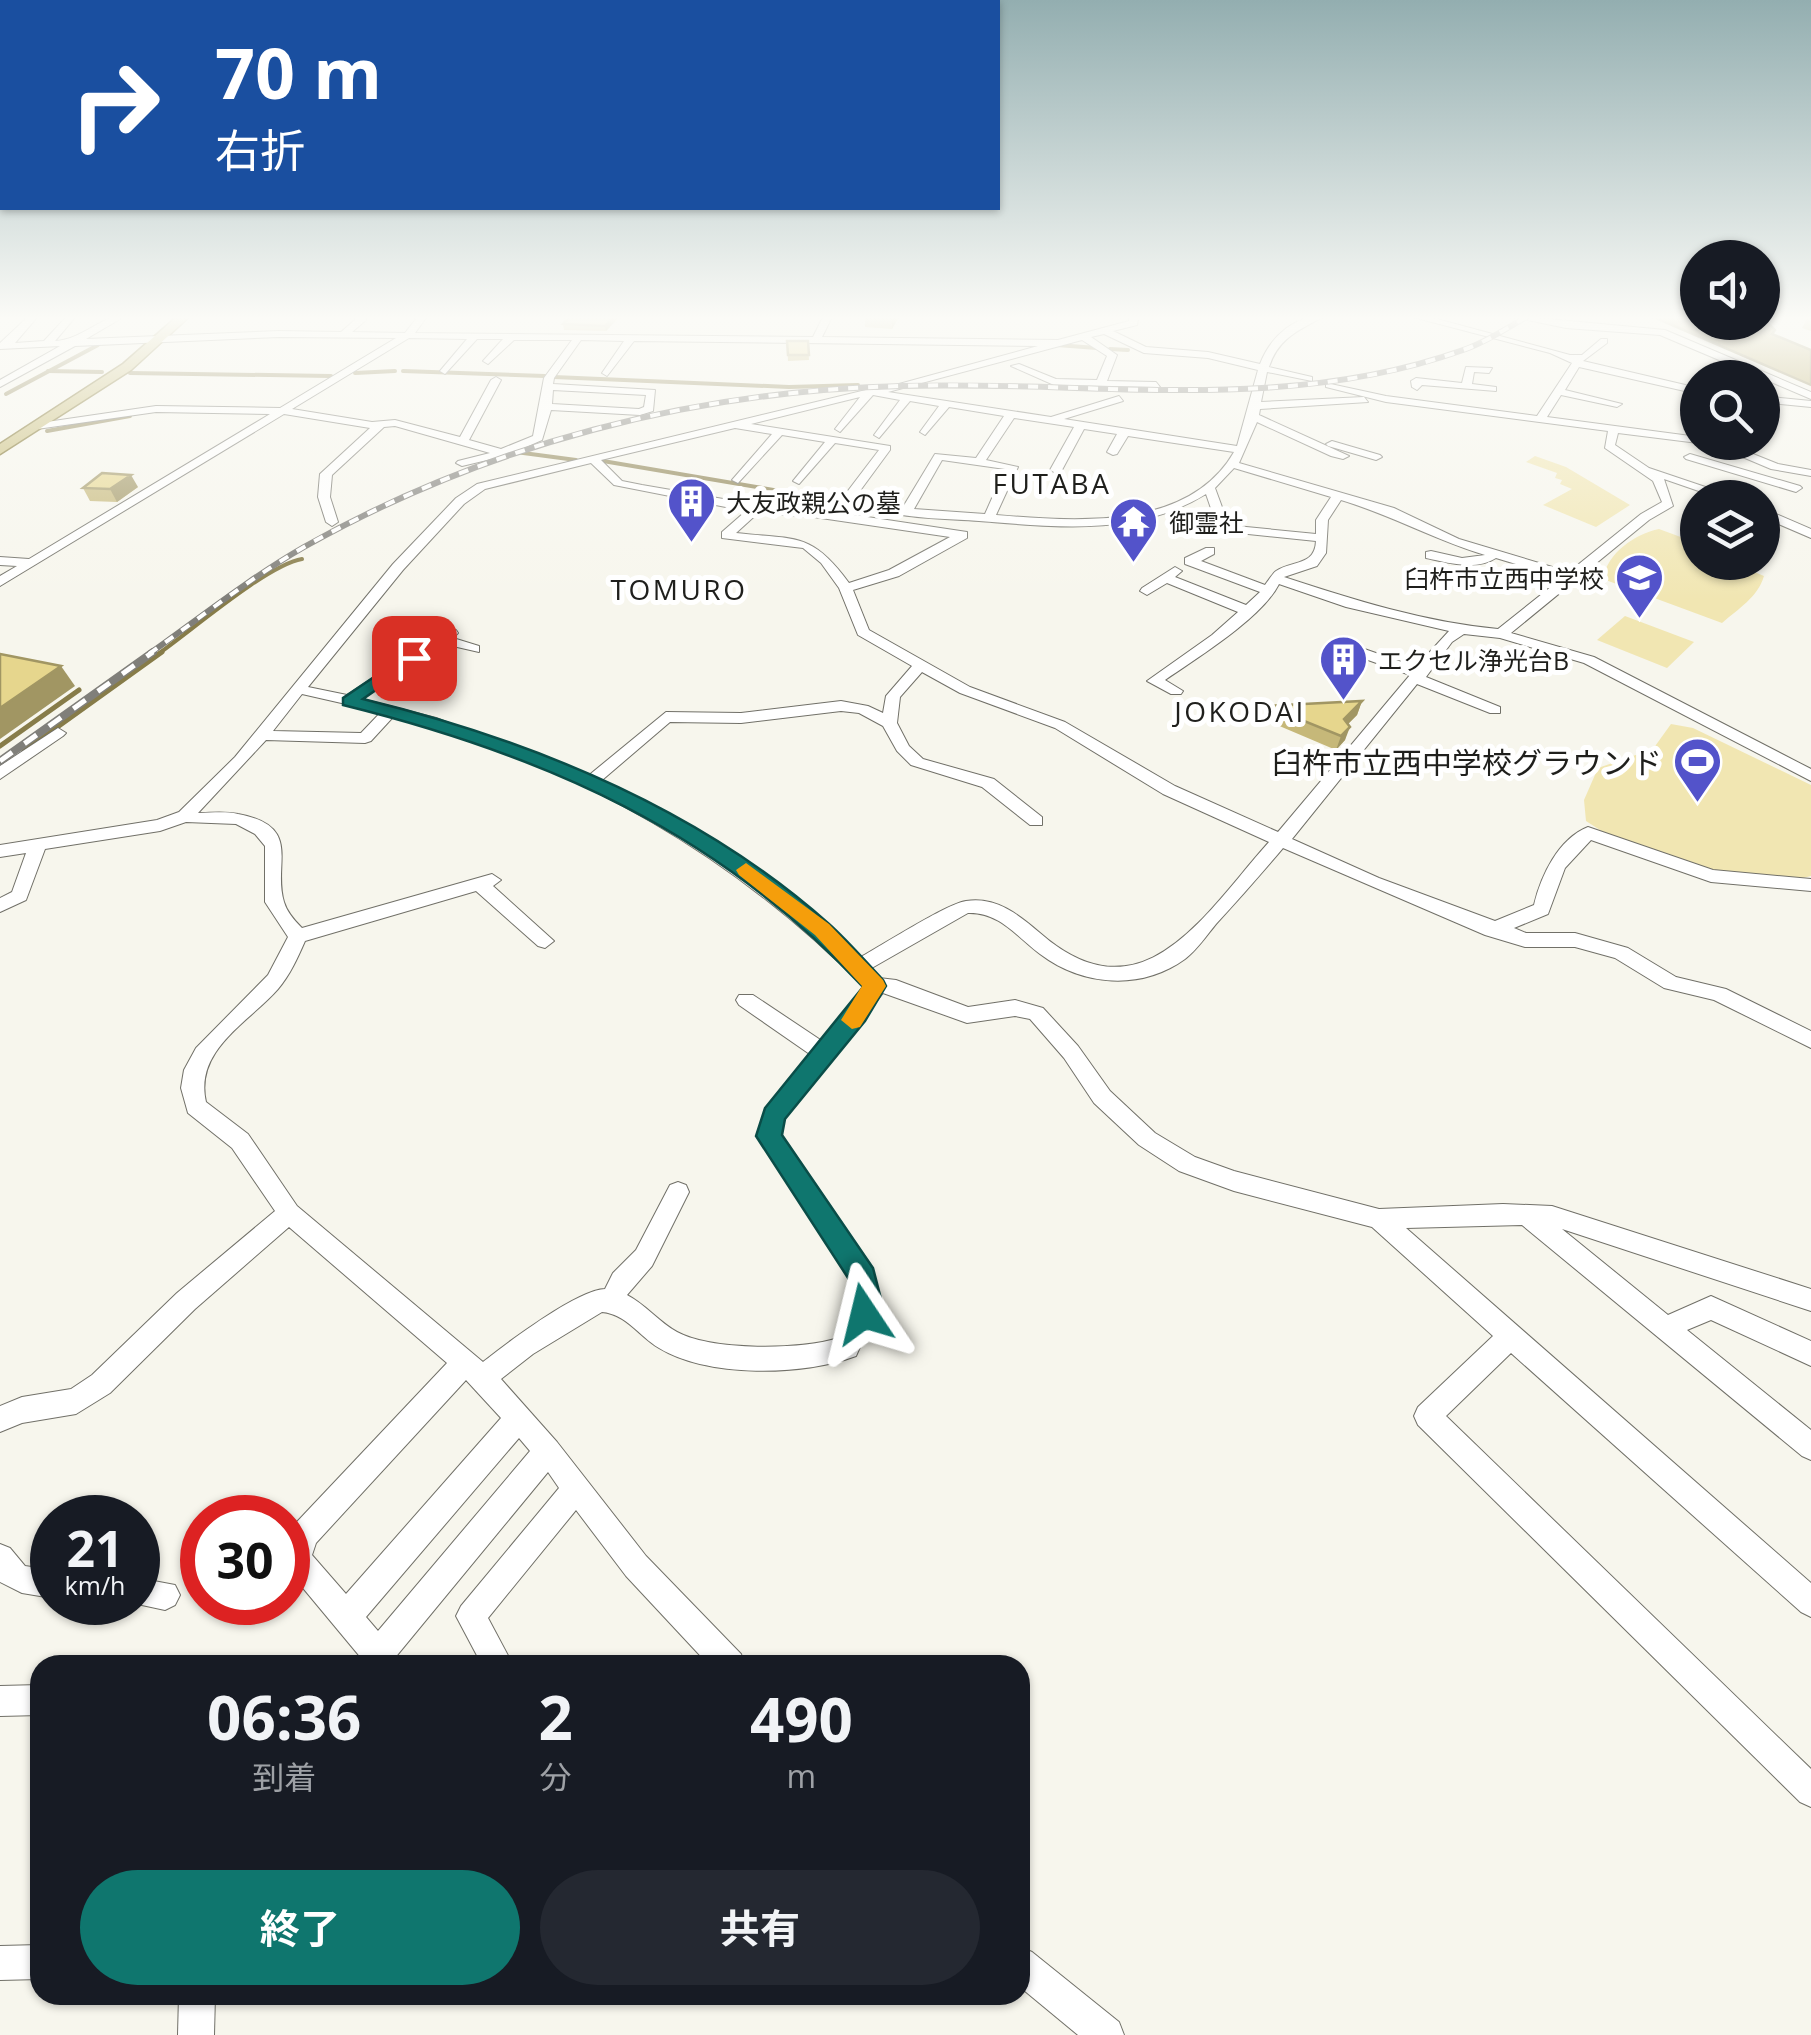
<!DOCTYPE html>
<html lang="ja">
<head>
<meta charset="utf-8">
<style>
	:root { --surface:#171b24; --page:#242831; --text:#f1f3f6; --muted:#9ea1a6; --accent:#0f766e }
	body { margin:0; font-family:"Open Sans","Noto Sans JP",sans-serif; background:var(--page); color:var(--text); height:100vh; display:flex; flex-direction:column; font-size:38px; white-space:nowrap }
	* { box-sizing:border-box; margin:0 }
	p { font-size:32px; color:var(--muted) }
	.icon { flex:none; width:55px; height:55px; fill:none; stroke:currentColor; stroke-width:2; stroke-linecap:round; stroke-linejoin:round }
	.map { position:relative; flex:1; overflow:hidden }
	.details { position:absolute; left:30px; top:1655px; width:1000px; height:350px; display:flex; flex-direction:column; background:var(--surface); border-radius:30px; box-shadow:0 2px 8px #0004 }
	.details>* { flex:none }
	.banner { position:absolute; left:0px; top:0px; width:1000px; height:210px; box-shadow:0 2px 8px #0004; background:#1a4fa0; color:#fff; overflow:hidden }
	.controls { position:absolute; left:1680px; top:240px; display:grid; gap:20px }
	.controls a { display:grid; place-items:center; width:100px; height:100px; border-radius:50%; background:var(--surface); box-shadow:0 2px 8px #0004; font-size:50px }
	.speed { position:absolute; left:30px; top:1495px; display:flex; gap:20px; font-size:50px; font-weight:700; text-align:center }
	.speed>* { display:grid; place-content:center; width:130px; height:130px; border-radius:50%; background:var(--surface); box-shadow:0 2px 8px #0004; line-height:1 }
	.speed small { font-size:25px; font-weight:400 }
	.speed .limit { border:15px solid #d22; background:#fff; color:#111 }
	.pin { position:absolute; display:grid; place-items:center; width:85px; height:85px; color:#fff; margin:-42px; border-radius:20px; box-shadow:0 5px 15px #0006 }
	.me { position:absolute; width:110px; margin:-55px; rotate:350deg; stroke-linejoin:round; filter:drop-shadow(0 0 8px #0008) }
	.turn { display:flex; align-items:center; gap:35px; height:210px; padding:0 50px; font-size:45px }
	.turn .icon { width:130px; height:130px; stroke-width:2.5 }
	.turn b { display:block; font-size:70px; line-height:85px }
	.eta { display:flex; justify-content:space-evenly; align-items:center; height:170px; text-align:center }
	.eta b { font-size:60px; font-weight:700; line-height:70px }
	.button { display:flex; gap:20px; margin-top:auto; padding:20px 50px }
	.button a { flex:1; height:115px; border-radius:60px; background:var(--accent); color:#fff; font-size:40px; font-weight:700; line-height:115px; text-align:center }
	.button a+a { background:var(--page); color:var(--text) }
	.map>svg:first-child { display:block }
	.green { fill:#f1e6b2 }
	.water { fill:#b3a45c; stroke:#877c49; stroke-width:2.5 }
	.lines { fill:none; stroke-linecap:round; stroke-linejoin:round }
	.stream-far1 { stroke:#877c49; stroke-width:4 }
	.stream { stroke:#877c49; stroke-width:5 }
	.minor-casing { stroke:#717068; stroke-width:2 }
	.major-casing { stroke:#716315; stroke-width:3 }
	.minor { fill:#fff; fill-rule:evenodd }
	.major { fill:#c4b870; fill-rule:evenodd }
	.rail-far1-casing { stroke:#807f7a; stroke-width:6 }
	.rail-casing { stroke:#807f7a; stroke-width:8 }
	.rail-far1 { stroke:#fff; stroke-width:4; stroke-dasharray:10; stroke-linecap:butt }
	.rail { stroke:#fff; stroke-width:5; stroke-dasharray:15; stroke-linecap:butt }
	.wall { fill:#c6b879 }
	.shaded-wall { fill:#a19663 }
	.building { fill:#e6d68d; stroke:#a19663; stroke-width:2.5 }
	.route { fill:#0f766e; stroke:#0a4d48; stroke-width:2.5 }
	.slow { fill:#f59e0b }
	.labels { text-anchor:middle; dominant-baseline:central; stroke-width:10; stroke-linejoin:round; paint-order:stroke }
	.far-poi-label { font-size:25px; fill:#1f1f1c; stroke:#fff; text-anchor:start }
	.far-neighbourhood-label { font-size:28px; letter-spacing:2.5px; fill:#1f1f1c; stroke:#fff }
	.poi-label { font-size:30px; fill:#1f1f1c; stroke:#fff; text-anchor:end }
</style>
</head>
<body>
<div class="map">
<svg width="1811" height="2035" viewBox="0 0 1811 2035">
	<rect width="100%" height="100%" fill="#f7f6ed"/>
	<g class="green">
		<polygon points="1535,456 1566,467 1630,505 1596,527 1543,505 1572,489 1560,484 1562,480 1555,478 1557,473 1526,462"/>
		<path d="M1659 529 1697 543 1698 562 1733 563 1764 576C1758 597 1738 609 1722 623L1603 579C1607 553 1635 534 1659 529Z"/>
		<polygon points="1625,616 1694,642 1667,668 1597,640"/>
		<polygon points="1671,724 1693,728 1811,785 1811,876 1803,878 1713,870 1603,832 1586,821 1584,800 1598,768 1653,749"/>
	</g>
	<polygon class="water" points="1649,315 1697,315 1698,322 1769,324 1775,330 1772,334 1811,350 1811,385"/>
	<g class="lines">
		<g class="stream-far1">
			<polyline points="437,316 441,315"/>
			<polyline points="1057,345 1097,348"/>
			<polyline points="1110,349 1128,350"/>
			<polyline points="48,371 102,372"/>
			<polyline points="403,371 545,376"/>
			<polyline points="130,373 331,376"/>
			<polyline points="355,373 395,371"/>
			<polyline points="554,377 789,387 858,385"/>
			<polyline points="6,394 98,345"/>
			<polyline points="47,431 130,416"/>
			<polyline points="508,451 576,460"/>
			<polyline points="597,460 898,511"/>
			<path d="M158 654C191 631 267 565 302 559"/>
		</g>
		<g class="stream">
			<polyline points="0,746 79,690"/>
			<polyline points="24,751 162,652"/>
		</g>
		<defs>
			<g id="minor">
				<path d="M30 315H39L15 343 44 341 68 315H77L55 341C82 340 101 315 127 315L86 339 279 331 341 332 356 319 355 315H364L366 320 352 332 405 333 419 315H428L415 333 813 337 824 315H833L822 337 1058 340 1129 321V315H1139L1137 325 1113 331 1146 347 1208 352 1260 364C1271 335 1296 315 1327 315 1302 329 1279 336 1269 367L1312 377V381L1267 372 1261 402 1364 397 1368 402 1260 409 1259 415 1349 456 1343 459 1331 456 1257 422 1239 463 1394 508 1459 539 1569 572 1641 514 1662 502 1653 481 1605 448 1608 431 1386 402 1326 387V383L1386 396 1537 416 1572 363 1550 353 1405 315H1422L1570 355H1582L1601 339H1607V343L1583 361 1698 388V394L1579 367 1565 390 1622 404 1617 407 1561 395 1547 417 1698 437V442H1701L1698 443 1618 433 1615 445 1649 468 1738 498H1719L1664 479 1673 506 1649 520 1511 633 1594 657 1811 769V781L1584 663 1500 638 1464 634 1452 642 1426 677 1500 707V713H1490L1417 684 1292 839 1379 878 1495 921 1534 905C1541 876 1558 839 1588 827L1713 870 1811 879V891L1711 882 1591 840 1565 868 1548 914 1514 928 1526 933H1575L1628 948 1676 977 1726 989 1811 1031V1048L1714 1000 1664 988 1615 958 1575 947H1525L1485 935 1283 848C1261 874 1239 899 1216 924 1207 935 1197 950 1185 959 1141 991 1082 986 1040 954 1017 937 1000 912 968 913L870 969 879 978 896 980 968 1007 1015 1000 1043 1008 1078 1046 1110 1091 1155 1133 1195 1157 1234 1171 1379 1209 1503 1204 1552 1206 1811 1289V1311L1562 1229 1668 1315 1711 1296 1811 1341V1366L1711 1320 1687 1330 1811 1430V1460L1802 1456 1522 1225 1406 1228 1811 1583V1617L1801 1612 1511 1353 1446 1416 1811 1769V1807L1800 1802 1418 1425 1414 1416 1418 1407 1493 1336 1372 1227 1234 1191 1179 1171 1139 1145 1094 1103 1064 1058 1030 1019 1015 1016 967 1023 883 993 784 1118 780 1135 875 1277V1313L856 1356C804 1376 708 1378 659 1348 639 1336 626 1314 602 1312L533 1354 501 1379 557 1442 646 1556 741 1654 745 1665H709L626 1576 576 1510 488 1618 513 1665H482L456 1616 461 1606 559 1488 548 1472 389 1665H367L288 1570V1543L294 1525 447 1363 289 1227 195 1309 110 1393 76 1414 22 1423 0 1432V1406L22 1397 71 1389 92 1375 177 1293 275 1211 232 1148 188 1113 181 1088 184 1070 196 1048 268 975 288 937 265 902V846L255 834 236 824 186 822 160 831 45 849 26 900 0 912V898L12 892 26 853 0 857V845L157 820 179 812 235 757 393 564 456 498 477 484 870 389 877 390 1038 346 634 341 607 376 602 373 624 341 581 340 554 378 553 384 655 390 653 411 640 415 551 410 542 440 508 455 462 466 456 463 458 461 490 453 395 426 384 427 332 475 330 497 338 522 332 526 326 522 318 497 320 474 370 428 284 414 0 586V576L17 566 0 565V557L29 559 270 414 156 412 37 429 33 428V424L156 406 280 408 396 338 279 337 75 346 0 387V380L60 346 0 349V343ZM1104 334 1144 353 1208 358 1258 370 1237 446 1064 419 1123 401 1119 396 1051 417 888 392 1082 340 1107 356 1097 380 1056 379 1019 364 1011 366 1054 385 1160 387 1156 382 1107 381 1117 355 1091 337ZM409 338 467 339 440 371 445 374 477 339H503L483 361 488 364 514 340H572L544 378 533 436 501 449 469 440 501 380 496 377 491 380 460 437 395 420 372 422 292 409ZM553 390 646 395 644 407 639 409 552 404ZM873 395 900 400 874 435 879 438 910 401 939 406 920 432 925 435 949 407 1004 416 976 458 935 454 900 512 902 515C927 519 953 519 979 521 1056 527 1137 537 1206 494L1215 520 1229 532 1316 541C1315 566 1293 560 1276 571 1273 573 1268 581 1265 585L1201 561 1214 554V548H1206L1185 558V564L1260 592 1246 605 1175 577 1182 571 1175 567 1142 588 1140 591 1147 595 1167 583 1238 612 1212 635 1147 681 1171 694H1181L1183 691 1165 680C1197 658 1262 618 1279 584L1346 607 1449 631 1416 667 1350 644H1340V650L1410 675 1278 832 1175 786 1065 722 970 687 869 630 853 590 899 576 967 538V532L814 509H781L642 485 622 481 601 460 735 428 772 434 732 480 738 483 782 435 825 442 793 481 799 484 835 443 879 450 844 496 850 500 854 499 890 450V446L751 424 860 397 835 429 840 432ZM1014 418 1074 427 1050 470 1056 473 1062 470 1084 429 1117 434 1107 452 1113 455 1117 454 1128 436 1234 452C1188 532 1073 521 996 515L1018 467 986 460ZM942 460 1005 469 985 514 914 509ZM591 463 614 485 746 511 722 532V538L803 548 821 563 839 588 858 635 912 666 886 696 883 713 868 706 841 701 741 713 666 712 588 776 436 718 362 699 444 644 479 652V646L453 638 458 633 456 630H446L347 695 308 687 403 570 464 504 485 489ZM1234 468 1331 497 1316 520V534L1236 526 1226 518 1215 488ZM1341 500C1391 515 1435 540 1485 555L1462 558 1431 551 1426 552V558C1449 563 1476 571 1496 558L1562 578 1498 629C1424 622 1354 600 1284 577L1317 566 1326 553 1328 520ZM758 513 814 517 950 537 889 570 849 583C811 531 796 540 736 533ZM922 672 960 693 1055 728 1163 794 1269 842C1205 913 1143 1023 1040 933 1019 915 996 896 966 901 946 904 881 946 859 958 784 884 696 825 601 781L670 722 741 723 841 711 859 713 883 726 897 751 911 765 982 787 1030 825H1042V817L994 779 923 759 909 746 897 723 900 697ZM302 694 381 712 361 733 273 731ZM394 716C575 764 734 855 865 988L822 1041 753 995H739L736 1000 739 1005 811 1055 766 1109 758 1136 851 1280 850 1313 838 1338C802 1350 712 1351 677 1332 659 1322 646 1305 627 1295L652 1266 689 1192 686 1185 678 1182 670 1185 636 1250 613 1273 605 1289C577 1290 507 1343 483 1362L297 1206 248 1134 206 1102C194 1050 248 1023 278 989 290 975 298 957 305 941L476 891 538 946 545 948 554 941 493 886 501 880 492 874 302 928C294 920 287 912 284 902 272 864 304 826 238 814 225 811 211 813 198 813L266 740 365 743 371 741ZM466 1380 501 1418 346 1594 312 1555 316 1543ZM519 1438 530 1451 378 1631 366 1617Z"/>
				<polygon points="1504,315 1665,330 1811,392 1811,399 1660,335 1566,328"/>
				<polygon points="1466,367 1492,368 1489,373 1474,372 1472,384 1496,387 1496,391 1422,385 1417,390 1412,387 1411,381 1416,378 1462,383"/>
				<polygon points="1762,396 1811,401 1811,407 1762,402"/>
				<polygon points="1332,441 1380,455 1382,457 1376,460 1328,446 1326,444"/>
				<polygon points="1707,442 1723,442 1778,464 1811,470 1811,476 1771,469"/>
				<polygon points="1690,454 1800,486 1802,488 1796,492 1686,459 1684,457"/>
				<polygon points="1762,508 1811,529 1811,538 1762,517"/>
				<polygon points="58,728 66,733 63,736 0,779 0,766"/>
				<polygon points="0,1544 10,1548 25,1566 52,1570 52,1598 22,1593 0,1582"/>
				<polygon points="138,1578 175,1585 180,1595 175,1605 165,1610 128,1602 138,1602"/>
				<polygon points="40,1685 40,1715 0,1716 0,1686"/>
				<polygon points="40,1945 40,1979 0,1980 0,1946"/>
				<polygon points="1020,1947 1032,1952 1119,2022 1124,2035 1078,2035 1020,1987"/>
				<polygon points="179,1995 215,1995 214,2035 178,2035"/>
			</g>
			<polygon id="major" points="179,315 191,315 131,370 0,454 0,444 123,364"/>
		</defs>
		<use href="#minor" class="minor-casing"/>
		<use href="#major" class="major-casing"/>
		<use href="#minor" class="minor"/>
		<use href="#major" class="major"/>
		<defs>
			<path id="rail-far1" d="M149 654C200 618 250 578 304 547 487 444 693 391 902 386 1091 380 1281 415 1463 350 1487 342 1508 327 1530 315"/>
			<polyline id="rail" points="0,761 153,652"/>
		</defs>
		<use href="#rail-far1" class="rail-far1-casing"/>
		<use href="#rail" class="rail-casing"/>
		<use href="#rail-far1" class="rail-far1"/>
		<use href="#rail" class="rail"/>
	</g>
	<g class="wall">
		<polygon points="621,315 606,331 564,330 563,324"/>
		<polygon points="865,315 900,315 892,329 865,327"/>
		<polygon points="1809,315 1811,315 1811,331 1802,328"/>
		<polygon points="787,341 808,341 809,360 788,361"/>
		<polygon points="138,487 117,502 90,501 83,488"/>
		<polygon points="1362,701 1357,715 1348,724 1345,740 1336,750 1263,719 1267,706"/>
	</g>
	<g class="shaded-wall">
		<polygon points="615,315 621,315 606,331 605,326"/>
		<polygon points="892,315 900,315 892,329"/>
		<polygon points="131,475 138,487 117,502 110,489"/>
		<polygon points="61,666 75,686 0,739 0,708"/>
		<polygon points="1362,701 1357,715 1339,733 1344,719"/>
		<polygon points="1350,727 1345,740 1336,750 1341,736"/>
	</g>
	<g class="building">
		<polygon points="572,315 615,315 605,326 563,324"/>
		<polygon points="787,341 808,341 809,355 788,355"/>
		<polygon points="102,473 131,475 110,489 83,488"/>
		<polygon points="0,654 61,666 0,708"/>
		<polygon points="1362,701 1344,719 1350,727 1341,736 1267,706"/>
	</g>
	<linearGradient id="sky" x2="0" y2="1"><stop stop-color="#93aeb0"/><stop offset="0.53" stop-color="#fbfbf7"/><stop offset="1" stop-color="#fbfbf7" stop-opacity="0"/></linearGradient>
	<rect width="1811" height="600" fill="url(#sky)"/>
	<path class="route" d="M408 654 422 658 363 699C531 740 699 808 829 924 848 941 865 961 883 980L886 986 865 1021 785 1119 782 1135 873 1268 881 1299 874 1323 864 1327 854 1323C849 1310 852 1295 850 1281L756 1136 765 1108 863 987C719 832 545 755 343 705V698Z"/>
	<polygon class="slow" points="746,863 829,924 883,980 886,986 860,1027 852,1029 841,1020 862,986 815,935 739,875 736,870"/>
	<defs>
		<symbol id="building-pin" viewBox="-11 -11 22 30"><path d="M0 17L-7.5 6A9.5 9.5 0 1 1 7.5 6Z" fill="#5353ca" stroke="#fff"/><path d="M-4-6H4V6H1V3H-1V6H-4ZM-2.5-4.3h1.7v1.8h-1.7ZM.8-4.3h1.7v1.8H.8ZM-2.5-1h1.7V.8h-1.7ZM.8-1h1.7V.8H.8Z" fill="#fff"/></symbol>
		<symbol id="temple-pin" viewBox="-11 -11 22 30"><path d="M0 17L-7.5 6A9.5 9.5 0 1 1 7.5 6Z" fill="#5353ca" stroke="#fff"/><path d="M0-6L5-2H3V0L6.5 2.5H4V6H1.5V3h-3V6H-4V2.5H-6.5L-3 0V-2H-5Z" fill="#fff"/></symbol>
		<symbol id="school-pin" viewBox="-11 -11 22 30"><path d="M0 17L-7.5 6A9.5 9.5 0 1 1 7.5 6Z" fill="#5353ca" stroke="#fff"/><path d="M0-5L7-2L0 1L-7-2ZM-4 1L0 2.5L4 1V4Q0 6-4 4Z" fill="#fff"/></symbol>
		<symbol id="stadium-pin" viewBox="-11 -11 22 30"><path d="M0 17L-7.5 6A9.5 9.5 0 1 1 7.5 6Z" fill="#5353ca" stroke="#fff"/><path d="M0-5a6.5 5 0 1 0 0 10a6.5 5 0 1 0 0-10ZM-3.5-1.8h7v3.6h-7Z" fill="#fff"/></symbol>
	</defs>
	<g fill-rule="evenodd">
		<use href="#building-pin" x="664" y="474" width="55" height="75"/>
		<use href="#temple-pin" x="1106" y="494" width="55" height="75"/>
		<use href="#school-pin" x="1612" y="550" width="55" height="75"/>
		<use href="#building-pin" x="1316" y="632" width="55" height="75"/>
		<use href="#stadium-pin" x="1670" y="734" width="55" height="75"/>
	</g>
	<g class="labels">
		<g class="far-poi-label">
			<text x="726" y="502">大友政親公の墓</text>
			<text x="1169" y="522">御霊社</text>
			<text x="1604" y="578" text-anchor="end">臼杵市立西中学校</text>
			<text x="1378" y="660">エクセル浄光台B</text>
		</g>
		<g class="far-neighbourhood-label">
			<text x="1052" y="483">FUTABA</text>
			<text x="679" y="589">TOMURO</text>
			<text x="1240" y="711">JOKODAI</text>
		</g>
		<g class="poi-label">
			<text x="1662" y="762">臼杵市立西中学校グラウンド</text>
		</g>
	</g>
</svg>
<div class="controls">
<a><svg class="icon" aria-label="sound" viewBox="0 0 24 24"><path d="M4 9h4l5-4v14l-5-4H4zM17 9q2 3 0 6"/></svg></a>
<a><svg class="icon" aria-label="search" viewBox="0 0 24 24"><circle cx="10" cy="10" r="6"/><path d="M15 15l6 6"/></svg></a>
<a><svg class="icon" aria-label="layers" viewBox="0 0 24 24"><path d="M12 4l9 5-9 5-9-5zM3 14l9 5 9-5"/></svg></a>
</div>
<div class="speed"><div>21<small>km/h</small></div><div class="limit">30</div></div>
<div class="pin" style="left:414px;top:658px;background:#d93025"><svg class="icon" aria-label="arrive" viewBox="0 0 24 24"><path d="M6 21V4h12l-3 4 3 4H6"/></svg></div>
<svg class="me" style="left:864px;top:1314px" viewBox="-20 -20 40 40"><path d="M0-17L14 15 0 8-14 15z" fill="#0f766e" stroke="#fff" stroke-width="4"/></svg>
<div class="banner">
<div class="turn"><svg class="icon" aria-label="right" viewBox="0 0 24 24"><path d="M7 20v-9h11M14 6l5 5-5 5"/></svg><div><b>70 m</b>右折</div></div>
</div>
<section class="details">
<div class="eta">
<div><b>06:36</b><p>到着</p></div>
<div><b>2</b><p>分</p></div>
<div><b>490</b><p>m</p></div>
</div>
<div class="button"><a>終了</a><a>共有</a></div>
</section>
</div>
</body>
</html>
